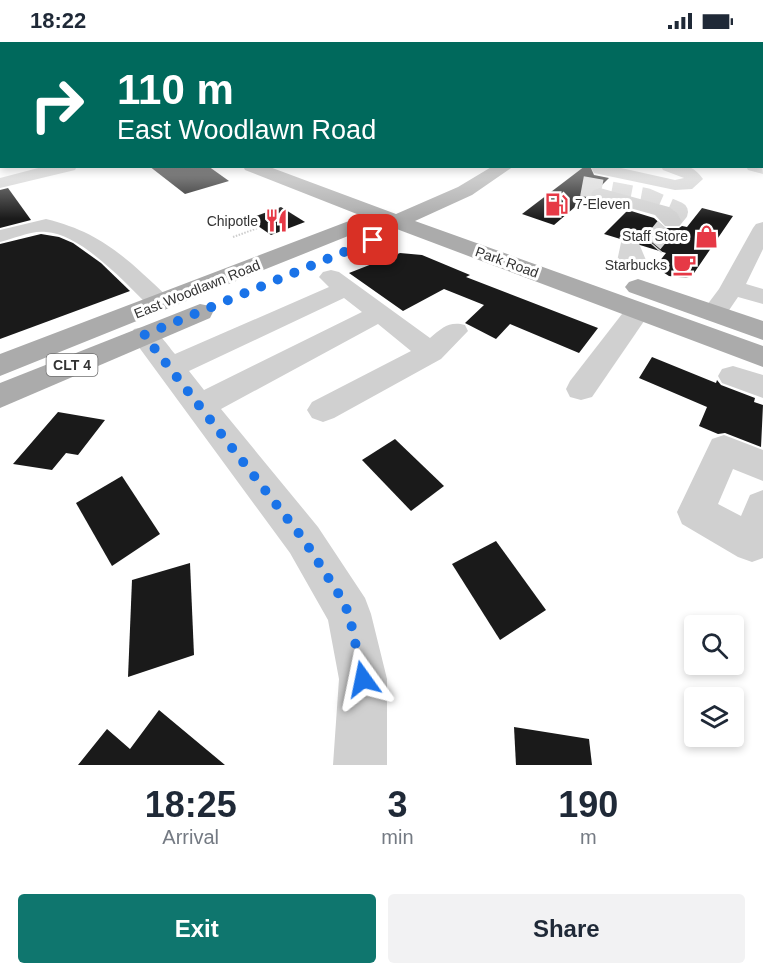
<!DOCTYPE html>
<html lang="en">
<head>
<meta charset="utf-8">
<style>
	:root { --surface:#fff; --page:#f2f2f3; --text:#1f2937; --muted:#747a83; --accent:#0f766e }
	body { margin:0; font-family:Helvetica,sans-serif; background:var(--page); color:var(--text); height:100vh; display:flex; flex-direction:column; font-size:22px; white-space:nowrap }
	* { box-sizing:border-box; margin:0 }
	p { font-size:20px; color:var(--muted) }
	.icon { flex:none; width:33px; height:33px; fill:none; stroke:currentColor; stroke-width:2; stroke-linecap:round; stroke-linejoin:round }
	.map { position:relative; height:723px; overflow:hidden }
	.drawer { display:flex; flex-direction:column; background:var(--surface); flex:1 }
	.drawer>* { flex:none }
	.top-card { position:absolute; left:0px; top:0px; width:764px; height:126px; box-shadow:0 3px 9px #0003; background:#00695c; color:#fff; overflow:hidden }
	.controls { position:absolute; left:684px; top:573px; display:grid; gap:12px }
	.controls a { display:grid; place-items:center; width:60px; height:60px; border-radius:6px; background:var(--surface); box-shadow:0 3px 9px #0003; font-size:30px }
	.pin { position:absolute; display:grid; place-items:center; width:51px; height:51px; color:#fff; margin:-26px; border-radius:12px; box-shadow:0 3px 9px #0006 }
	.me { position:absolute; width:66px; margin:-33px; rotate:348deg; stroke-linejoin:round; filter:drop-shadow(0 0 4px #0008) }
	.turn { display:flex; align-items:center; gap:21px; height:126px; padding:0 18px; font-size:27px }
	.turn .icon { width:78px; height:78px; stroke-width:2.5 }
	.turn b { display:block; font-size:42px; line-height:51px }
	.eta { display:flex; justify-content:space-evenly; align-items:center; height:102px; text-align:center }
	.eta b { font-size:36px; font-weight:800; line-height:42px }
	.action { display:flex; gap:12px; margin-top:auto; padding:12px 18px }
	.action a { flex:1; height:69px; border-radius:6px; background:var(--accent); color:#fff; font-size:24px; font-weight:800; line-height:69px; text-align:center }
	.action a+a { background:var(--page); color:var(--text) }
	.status { display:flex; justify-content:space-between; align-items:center; height:42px; padding:0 30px; background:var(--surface); direction:ltr }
	.status svg { height:16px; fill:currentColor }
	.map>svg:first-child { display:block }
	.building { fill:#1a1a1a }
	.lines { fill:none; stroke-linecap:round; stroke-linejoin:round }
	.minor-tunnel-far1 { stroke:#d6d6d6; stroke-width:20; stroke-dasharray:20 10; stroke-linecap:butt }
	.minor-tunnel { stroke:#d6d6d6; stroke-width:24; stroke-dasharray:24 12; stroke-linecap:butt }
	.path-far1 { stroke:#cdcdcd; stroke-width:1.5; stroke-dasharray:1.5 1.5; stroke-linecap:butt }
	.path { stroke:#cdcdcd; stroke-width:2; stroke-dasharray:1.5 1.5; stroke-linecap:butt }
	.minor { fill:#d0d0d0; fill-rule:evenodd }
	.major { fill:#ababab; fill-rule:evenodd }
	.route { stroke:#1a73e8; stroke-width:10; stroke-dasharray:0 18 }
	.labels { text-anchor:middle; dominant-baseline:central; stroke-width:6; stroke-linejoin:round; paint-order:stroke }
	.far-poi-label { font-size:14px; fill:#333; stroke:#fff; text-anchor:end }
	.far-street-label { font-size:14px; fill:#333; stroke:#fff }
	.shield { fill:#fff; stroke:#707070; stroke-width:1.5 }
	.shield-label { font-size:14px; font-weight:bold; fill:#333 }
</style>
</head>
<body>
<div class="status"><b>18:22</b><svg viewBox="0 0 49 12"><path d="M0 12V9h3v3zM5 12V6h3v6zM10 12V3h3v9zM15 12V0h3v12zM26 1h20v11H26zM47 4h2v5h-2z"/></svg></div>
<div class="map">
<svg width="763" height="723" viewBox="0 0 763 723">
	<rect width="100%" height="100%" fill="#fff"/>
	<g class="building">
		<polygon points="149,124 208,124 229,139 185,152"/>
		<polygon points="585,124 590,124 594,133 609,136 601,144 592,147 589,153 554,183 522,172"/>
		<polygon points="8,146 31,178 0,186 0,148"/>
		<polygon points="281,165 305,180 271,193 248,177"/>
		<polygon points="702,166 733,174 692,234 686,236 669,234 655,225 666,211 604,192 628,168 654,176 665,186 679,186 682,184 687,185"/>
		<polygon points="41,192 59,195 73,201 101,221 130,249 0,297 0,202"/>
		<polygon points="400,211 422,213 470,233 466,235 598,286 579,311 510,282 496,297 465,281 484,263 444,247 403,269 349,231"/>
		<polygon points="652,315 716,341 717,338 721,343 755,356 754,360 763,363 761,405 725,391 718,392 699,384 707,365 639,336"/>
		<polygon points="58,370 105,378 78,413 66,411 52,428 13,422"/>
		<polygon points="395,397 444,444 411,469 362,418"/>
		<polygon points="122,434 160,492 112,524 76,461"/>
		<polygon points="496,499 546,568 500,598 452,522"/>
		<polygon points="190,521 194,613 128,635 132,538"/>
		<polygon points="159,668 225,723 78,723 107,687 130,707"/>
		<polygon points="514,685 589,697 592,723 516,723"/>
	</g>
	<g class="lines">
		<polyline class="minor-tunnel-far1" points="582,144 646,156 678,170 651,203"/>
		<path class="minor-tunnel" d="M619 210C633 213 643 214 653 202"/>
		<polyline class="path-far1" points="399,124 402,125"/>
		<polyline class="path" points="233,195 258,186"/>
		<g class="minor">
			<polygon points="762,121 763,132 748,128 746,124 762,124"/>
			<polygon points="46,124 77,124 75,128 0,146 0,136"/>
			<path d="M593 124H612L675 138 684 136 663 128 661 124C680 124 691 120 703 137L692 147 675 148 594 131 592 127Z"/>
			<polygon points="600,146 669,165 677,171 682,180 679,184 665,184 655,173 594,156 591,152 594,148"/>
			<path d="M46 177C103 191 127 217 169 256L173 261 169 266 160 269 151 266C126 242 82 192 46 190 32 188 13 197 0 200V188Z"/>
			<polygon points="763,180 763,207 746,242 763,247 763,262 738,255 723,277 714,279 705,277 701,271 719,247 753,186 756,182"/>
			<path d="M331 228 339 230 430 296C442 286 449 279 465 283L468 289 441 317 334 376 323 380 312 376 307 368 312 360 411 309 378 282 221 367 318 485 365 556 371 572 387 637V723H333L339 637 328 578 290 511 130 293 134 287C155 281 163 298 175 312L329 245 319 235 323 230ZM344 256 362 270 204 348 189 329Z"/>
			<polygon points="638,261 647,263 651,269 592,355 581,358 570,355 566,347 570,339 629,263"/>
			<polygon points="733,324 763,333 763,356 722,341 718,334 722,327"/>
			<polygon points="724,393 763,408 763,439 733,427 718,462 741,474 750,453 763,448 763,516 752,520 738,515 682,482 677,470 712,397"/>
		</g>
		<g class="major">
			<polygon points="243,124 267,124 396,172 458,145 493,124 514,124 472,153 415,179 763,304 763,325 394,186 368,186 0,334 0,312 362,174 245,128"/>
			<polygon points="638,237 763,279 763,298 629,250 625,245 629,240"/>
			<polygon points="200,262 210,264 213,270 210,276 0,366 0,341"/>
		</g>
	</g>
	<linearGradient id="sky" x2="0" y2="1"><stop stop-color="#9ec6ea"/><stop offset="0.43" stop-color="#fff"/><stop offset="1" stop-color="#fff" stop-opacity="0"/></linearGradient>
	<rect width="763" height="177" fill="url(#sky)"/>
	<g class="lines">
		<polyline class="route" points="363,637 349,572 340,554 304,498 144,293 373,198"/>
	</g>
	<defs>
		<symbol id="fuel-bare" viewBox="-9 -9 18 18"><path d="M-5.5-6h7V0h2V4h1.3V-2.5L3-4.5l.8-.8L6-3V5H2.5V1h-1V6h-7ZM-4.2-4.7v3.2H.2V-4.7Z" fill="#e63946" stroke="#fff" stroke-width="2.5" paint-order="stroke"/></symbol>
		<symbol id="restaurant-bare" viewBox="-9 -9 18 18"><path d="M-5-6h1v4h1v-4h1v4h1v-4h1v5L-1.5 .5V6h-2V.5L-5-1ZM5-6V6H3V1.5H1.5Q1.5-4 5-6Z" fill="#e63946" stroke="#fff" stroke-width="2.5" paint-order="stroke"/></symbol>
		<symbol id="shop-bare" viewBox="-9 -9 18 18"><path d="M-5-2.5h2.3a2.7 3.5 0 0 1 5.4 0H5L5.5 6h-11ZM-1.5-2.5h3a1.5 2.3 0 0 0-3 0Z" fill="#e63946" stroke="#fff" stroke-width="2.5" paint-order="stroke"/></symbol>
		<symbol id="cafe-bare" viewBox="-9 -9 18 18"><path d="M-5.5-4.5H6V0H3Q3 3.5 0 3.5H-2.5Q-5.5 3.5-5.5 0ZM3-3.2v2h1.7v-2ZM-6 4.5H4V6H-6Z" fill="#e63946" stroke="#fff" stroke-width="2.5" paint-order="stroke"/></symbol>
	</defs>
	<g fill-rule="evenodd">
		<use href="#fuel-bare" x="540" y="146" width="33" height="33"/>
		<use href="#restaurant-bare" x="260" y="162" width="33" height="33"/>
		<use href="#shop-bare" x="690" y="178" width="33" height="33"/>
		<use href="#cafe-bare" x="668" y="206" width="33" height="33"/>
	</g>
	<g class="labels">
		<g class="far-poi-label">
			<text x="575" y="162" text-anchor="start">7-Eleven</text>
			<text x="258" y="179">Chipotle</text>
			<text x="688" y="194">Staff Store</text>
			<text x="667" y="223">Starbucks</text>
		</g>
		<g class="far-street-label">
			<text transform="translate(507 220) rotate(20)">Park Road</text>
			<text transform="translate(197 247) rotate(-22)">East Woodlawn Road</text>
		</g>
		<rect class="shield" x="46.5" y="312" width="51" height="22" rx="4.5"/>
		<g class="shield-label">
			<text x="72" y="323">CLT 4</text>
		</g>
	</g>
</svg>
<div class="controls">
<a><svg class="icon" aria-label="search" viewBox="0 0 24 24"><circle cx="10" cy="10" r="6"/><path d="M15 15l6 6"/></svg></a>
<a><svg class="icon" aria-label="layers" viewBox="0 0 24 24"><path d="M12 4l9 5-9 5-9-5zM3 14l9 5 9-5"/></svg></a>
</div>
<div class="pin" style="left:373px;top:198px;background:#d93025"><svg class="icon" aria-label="arrive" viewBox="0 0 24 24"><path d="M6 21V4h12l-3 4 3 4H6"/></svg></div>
<svg class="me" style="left:363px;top:637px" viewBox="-20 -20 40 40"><path d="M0-17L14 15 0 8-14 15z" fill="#1a73e8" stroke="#fff" stroke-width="4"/></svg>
<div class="top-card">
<div class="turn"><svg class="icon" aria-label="right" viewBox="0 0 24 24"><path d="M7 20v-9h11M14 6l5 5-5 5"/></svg><div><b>110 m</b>East Woodlawn Road</div></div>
</div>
</div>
<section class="drawer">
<div class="eta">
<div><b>18:25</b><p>Arrival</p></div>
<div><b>3</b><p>min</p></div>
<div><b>190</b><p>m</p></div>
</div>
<div class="action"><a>Exit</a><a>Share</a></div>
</section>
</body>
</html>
